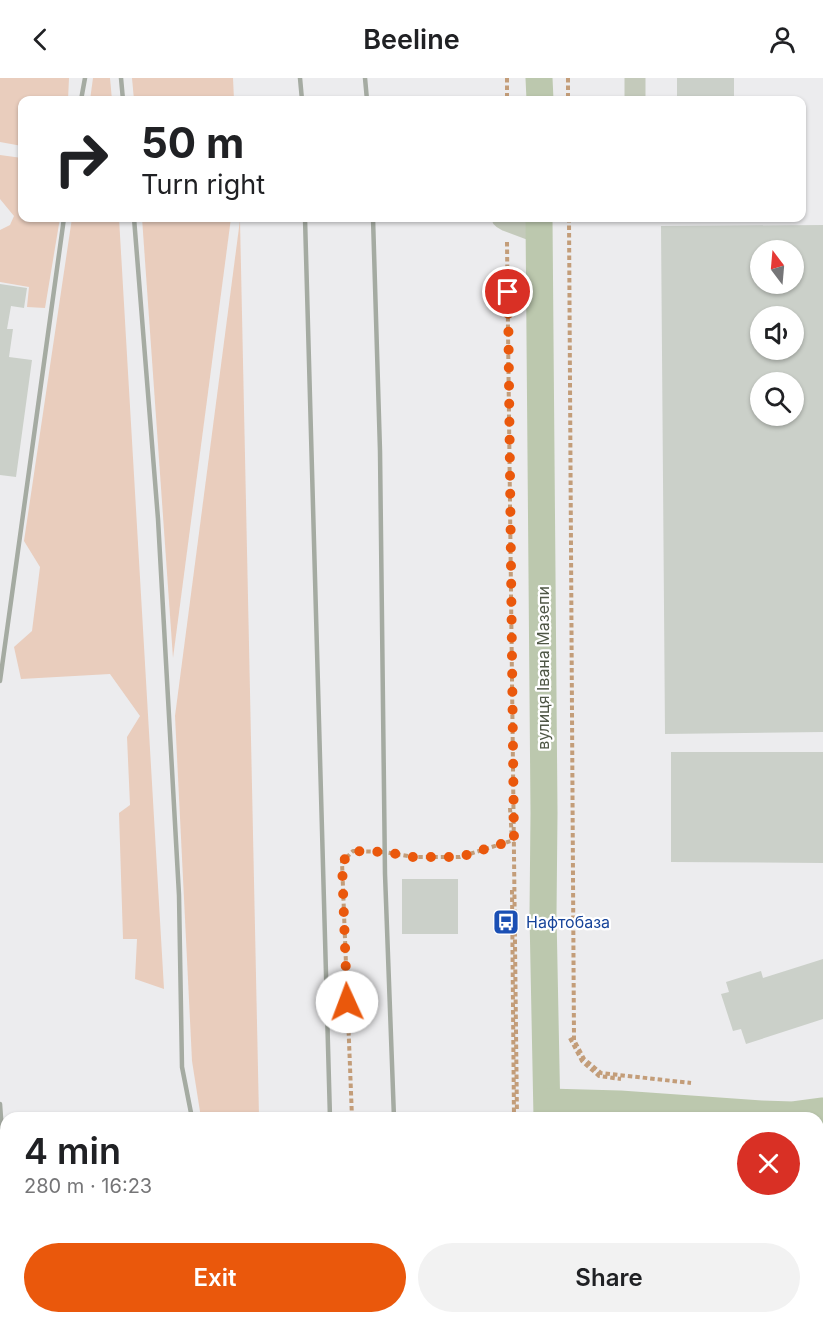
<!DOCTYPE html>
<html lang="en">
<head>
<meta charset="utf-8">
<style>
	:root { --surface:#fff; --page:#f2f2f2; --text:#202124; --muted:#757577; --accent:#ea580c }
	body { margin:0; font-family:Inter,sans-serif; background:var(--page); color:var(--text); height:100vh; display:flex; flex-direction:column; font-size:22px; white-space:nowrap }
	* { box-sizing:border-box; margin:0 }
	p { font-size:20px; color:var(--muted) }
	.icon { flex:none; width:33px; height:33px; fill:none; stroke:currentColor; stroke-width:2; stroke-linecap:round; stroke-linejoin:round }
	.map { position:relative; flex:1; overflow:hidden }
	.panel { position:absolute; left:0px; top:1034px; width:824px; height:212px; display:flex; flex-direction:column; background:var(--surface); border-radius:18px 18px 0 0; box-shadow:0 2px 4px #0004 }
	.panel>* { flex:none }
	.banner { position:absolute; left:18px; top:18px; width:788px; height:126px; border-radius:12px; box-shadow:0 2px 4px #0004; background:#fff; color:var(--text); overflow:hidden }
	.needle { width:39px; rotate:344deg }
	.tools { position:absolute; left:750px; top:162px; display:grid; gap:12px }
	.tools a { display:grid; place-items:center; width:54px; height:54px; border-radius:50%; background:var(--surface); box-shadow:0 2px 4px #0004; font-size:30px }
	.pin { position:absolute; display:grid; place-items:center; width:51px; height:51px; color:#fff; margin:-26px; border:3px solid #fff; border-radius:50%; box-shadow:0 2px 6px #0007 }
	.me { position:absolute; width:66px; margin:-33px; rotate:358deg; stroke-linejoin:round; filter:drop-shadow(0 0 4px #0008) }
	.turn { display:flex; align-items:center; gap:21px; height:126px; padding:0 24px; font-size:27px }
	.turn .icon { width:78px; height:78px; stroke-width:2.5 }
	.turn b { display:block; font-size:42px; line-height:51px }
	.round { display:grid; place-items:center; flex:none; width:63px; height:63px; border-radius:32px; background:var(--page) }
	.head { display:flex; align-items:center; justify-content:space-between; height:102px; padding:0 24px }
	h1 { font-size:36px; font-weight:600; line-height:45px }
	.cta { display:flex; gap:12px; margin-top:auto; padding:12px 24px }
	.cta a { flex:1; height:69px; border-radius:36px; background:var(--accent); color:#fff; font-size:24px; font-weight:600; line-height:69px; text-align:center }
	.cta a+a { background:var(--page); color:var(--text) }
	header { display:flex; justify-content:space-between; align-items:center; height:78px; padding:0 24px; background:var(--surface); font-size:27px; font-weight:600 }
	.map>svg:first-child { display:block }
	.green { fill:#e9cdbd }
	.building { fill:#cbd0c9; fill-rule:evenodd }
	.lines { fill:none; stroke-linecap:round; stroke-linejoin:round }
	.path { stroke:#c39d79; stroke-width:4; stroke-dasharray:4.5 3; stroke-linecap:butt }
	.minor { stroke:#c4cabb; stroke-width:21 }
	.major { stroke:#bcc8ae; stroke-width:27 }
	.rail { stroke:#a5aba2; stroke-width:4.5 }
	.route { stroke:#ea580c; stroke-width:10; stroke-dasharray:0 18 }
	.labels { text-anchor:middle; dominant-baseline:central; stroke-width:4.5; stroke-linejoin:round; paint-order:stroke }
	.street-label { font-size:16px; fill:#4f5746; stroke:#fff }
	.transit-label { font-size:16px; fill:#164399; stroke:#fff; text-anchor:start }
</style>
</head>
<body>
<header><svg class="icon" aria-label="back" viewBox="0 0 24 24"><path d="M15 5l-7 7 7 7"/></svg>Beeline<svg class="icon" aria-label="person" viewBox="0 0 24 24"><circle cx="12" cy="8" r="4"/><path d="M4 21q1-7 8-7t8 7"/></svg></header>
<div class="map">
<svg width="823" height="1244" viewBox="0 0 823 1244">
	<rect width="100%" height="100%" fill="#ececee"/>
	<g class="green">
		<polygon points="0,0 69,0 68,22 22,22 22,68 0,64"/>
		<polygon points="93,0 110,0 112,22 90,22"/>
		<polygon points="132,0 233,0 234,22 134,22"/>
		<polygon points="0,77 22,80 22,140 60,140 45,230 27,229 29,209 0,204 0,152 10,147 14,138 0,121"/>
		<polygon points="72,140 119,140 164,911 135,901 137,861 123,861 119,735 130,727 127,659 140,638 110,596 21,601 14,569 32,553 40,489 24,463"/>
		<polygon points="142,140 231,140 173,580"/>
		<polygon points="240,142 259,1039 201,1040 192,983 175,638"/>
	</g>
	<g class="building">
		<rect x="677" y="0" width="57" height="22"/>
		<path d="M823 147V654L665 656 661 148ZM760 172H794V206H760ZM760 238H794V272H760ZM760 304H794V338H760Z"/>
		<polygon points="0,206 27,210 24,230 11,228 7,251 13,251 9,279 32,282 16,399 0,397"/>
		<polygon points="671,674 823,674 823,785 671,784"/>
		<rect x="402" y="801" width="56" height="55"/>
		<polygon points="823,881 823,941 746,966 741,951 733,953 721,916 729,914 726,904 761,893 763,900"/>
		<polygon points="823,1146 823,1186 820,1190 823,1193 823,1232 822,1231 818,1237 818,1153"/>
		<polygon points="753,1239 816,1239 812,1244 749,1244"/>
	</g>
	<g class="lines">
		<g class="path">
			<polyline points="507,0 507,22"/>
			<polyline points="568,0 568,22"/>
			<polyline points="569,140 574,962 584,981 601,995 691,1005"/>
			<polyline points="507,164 517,1040"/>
			<polyline points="510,730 512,762"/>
			<polyline points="512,812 514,1040"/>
			<polyline points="570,960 582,983 599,998 621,1001"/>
			<polyline points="352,1040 342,784 353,773 385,774 413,779 460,779 514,762"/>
			<polyline points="359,1244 360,1239"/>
			<polyline points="566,1244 566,1239"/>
		</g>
		<g class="minor">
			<polyline points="635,0 635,22"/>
			<polyline points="502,140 507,143 539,155"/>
			<polyline points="818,1100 823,1092"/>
			<polyline points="716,1244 720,1239"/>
		</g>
		<g class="major">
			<polyline points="539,0 540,22"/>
			<polyline points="539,140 544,735 543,837 547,1040"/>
			<polyline points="548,1024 620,1026 761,1036 793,1037 823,1033"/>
			<polyline points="540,1244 540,1239"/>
		</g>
		<g class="rail">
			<polyline points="121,0 123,22"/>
			<polyline points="300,0 302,22"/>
			<polyline points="365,0 367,22"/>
			<polyline points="81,22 85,0"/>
			<polyline points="134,140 158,441 179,817 182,989 192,1040"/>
			<polyline points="305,140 330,1040"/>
			<polyline points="373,140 380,373 385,796 394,1040"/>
			<polyline points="0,603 64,140"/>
			<polyline points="0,1026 6,1111"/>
			<polyline points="15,1239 15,1244"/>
			<polyline points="247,1239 248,1244"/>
			<polyline points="335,1239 335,1244"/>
			<polyline points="402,1239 402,1244"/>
		</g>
	</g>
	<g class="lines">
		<polyline class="route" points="347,924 342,784 353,773 385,774 413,779 460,779 514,762 508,214"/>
	</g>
	<defs>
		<symbol id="bus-square" viewBox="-11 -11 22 22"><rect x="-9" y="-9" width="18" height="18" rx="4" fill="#1a4fb4" stroke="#fff"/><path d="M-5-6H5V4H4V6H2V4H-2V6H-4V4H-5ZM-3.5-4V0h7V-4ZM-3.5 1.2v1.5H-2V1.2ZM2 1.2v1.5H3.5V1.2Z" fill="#fff"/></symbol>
	</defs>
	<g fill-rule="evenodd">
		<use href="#bus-square" x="491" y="829" width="30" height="30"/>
	</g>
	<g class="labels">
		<g class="street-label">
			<text transform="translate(543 590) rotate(-90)">вулиця Івана Мазепи</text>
		</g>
		<g class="transit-label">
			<text x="526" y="844">Нафтобаза</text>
		</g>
	</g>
</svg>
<div class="tools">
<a><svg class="needle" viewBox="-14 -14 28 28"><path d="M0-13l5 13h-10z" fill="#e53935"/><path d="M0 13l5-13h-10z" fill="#757577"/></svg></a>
<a><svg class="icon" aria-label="sound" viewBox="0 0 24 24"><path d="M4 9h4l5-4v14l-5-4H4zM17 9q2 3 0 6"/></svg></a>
<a><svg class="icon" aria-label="search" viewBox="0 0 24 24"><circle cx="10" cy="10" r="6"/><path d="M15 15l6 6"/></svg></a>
</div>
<div class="pin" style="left:508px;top:214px;background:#d93025"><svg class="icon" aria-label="arrive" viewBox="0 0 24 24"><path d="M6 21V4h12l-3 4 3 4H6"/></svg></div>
<svg class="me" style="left:347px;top:924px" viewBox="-20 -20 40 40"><circle r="19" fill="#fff"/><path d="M0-13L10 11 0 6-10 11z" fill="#ea580c"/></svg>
<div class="banner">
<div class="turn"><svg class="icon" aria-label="right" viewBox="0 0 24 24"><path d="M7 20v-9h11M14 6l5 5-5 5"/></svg><div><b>50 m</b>Turn right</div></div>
</div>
<section class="panel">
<div class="head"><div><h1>4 min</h1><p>280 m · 16:23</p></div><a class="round" style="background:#d93025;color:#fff"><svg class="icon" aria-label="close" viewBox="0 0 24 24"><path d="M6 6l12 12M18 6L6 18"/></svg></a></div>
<div class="cta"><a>Exit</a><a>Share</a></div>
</section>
</div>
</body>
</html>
